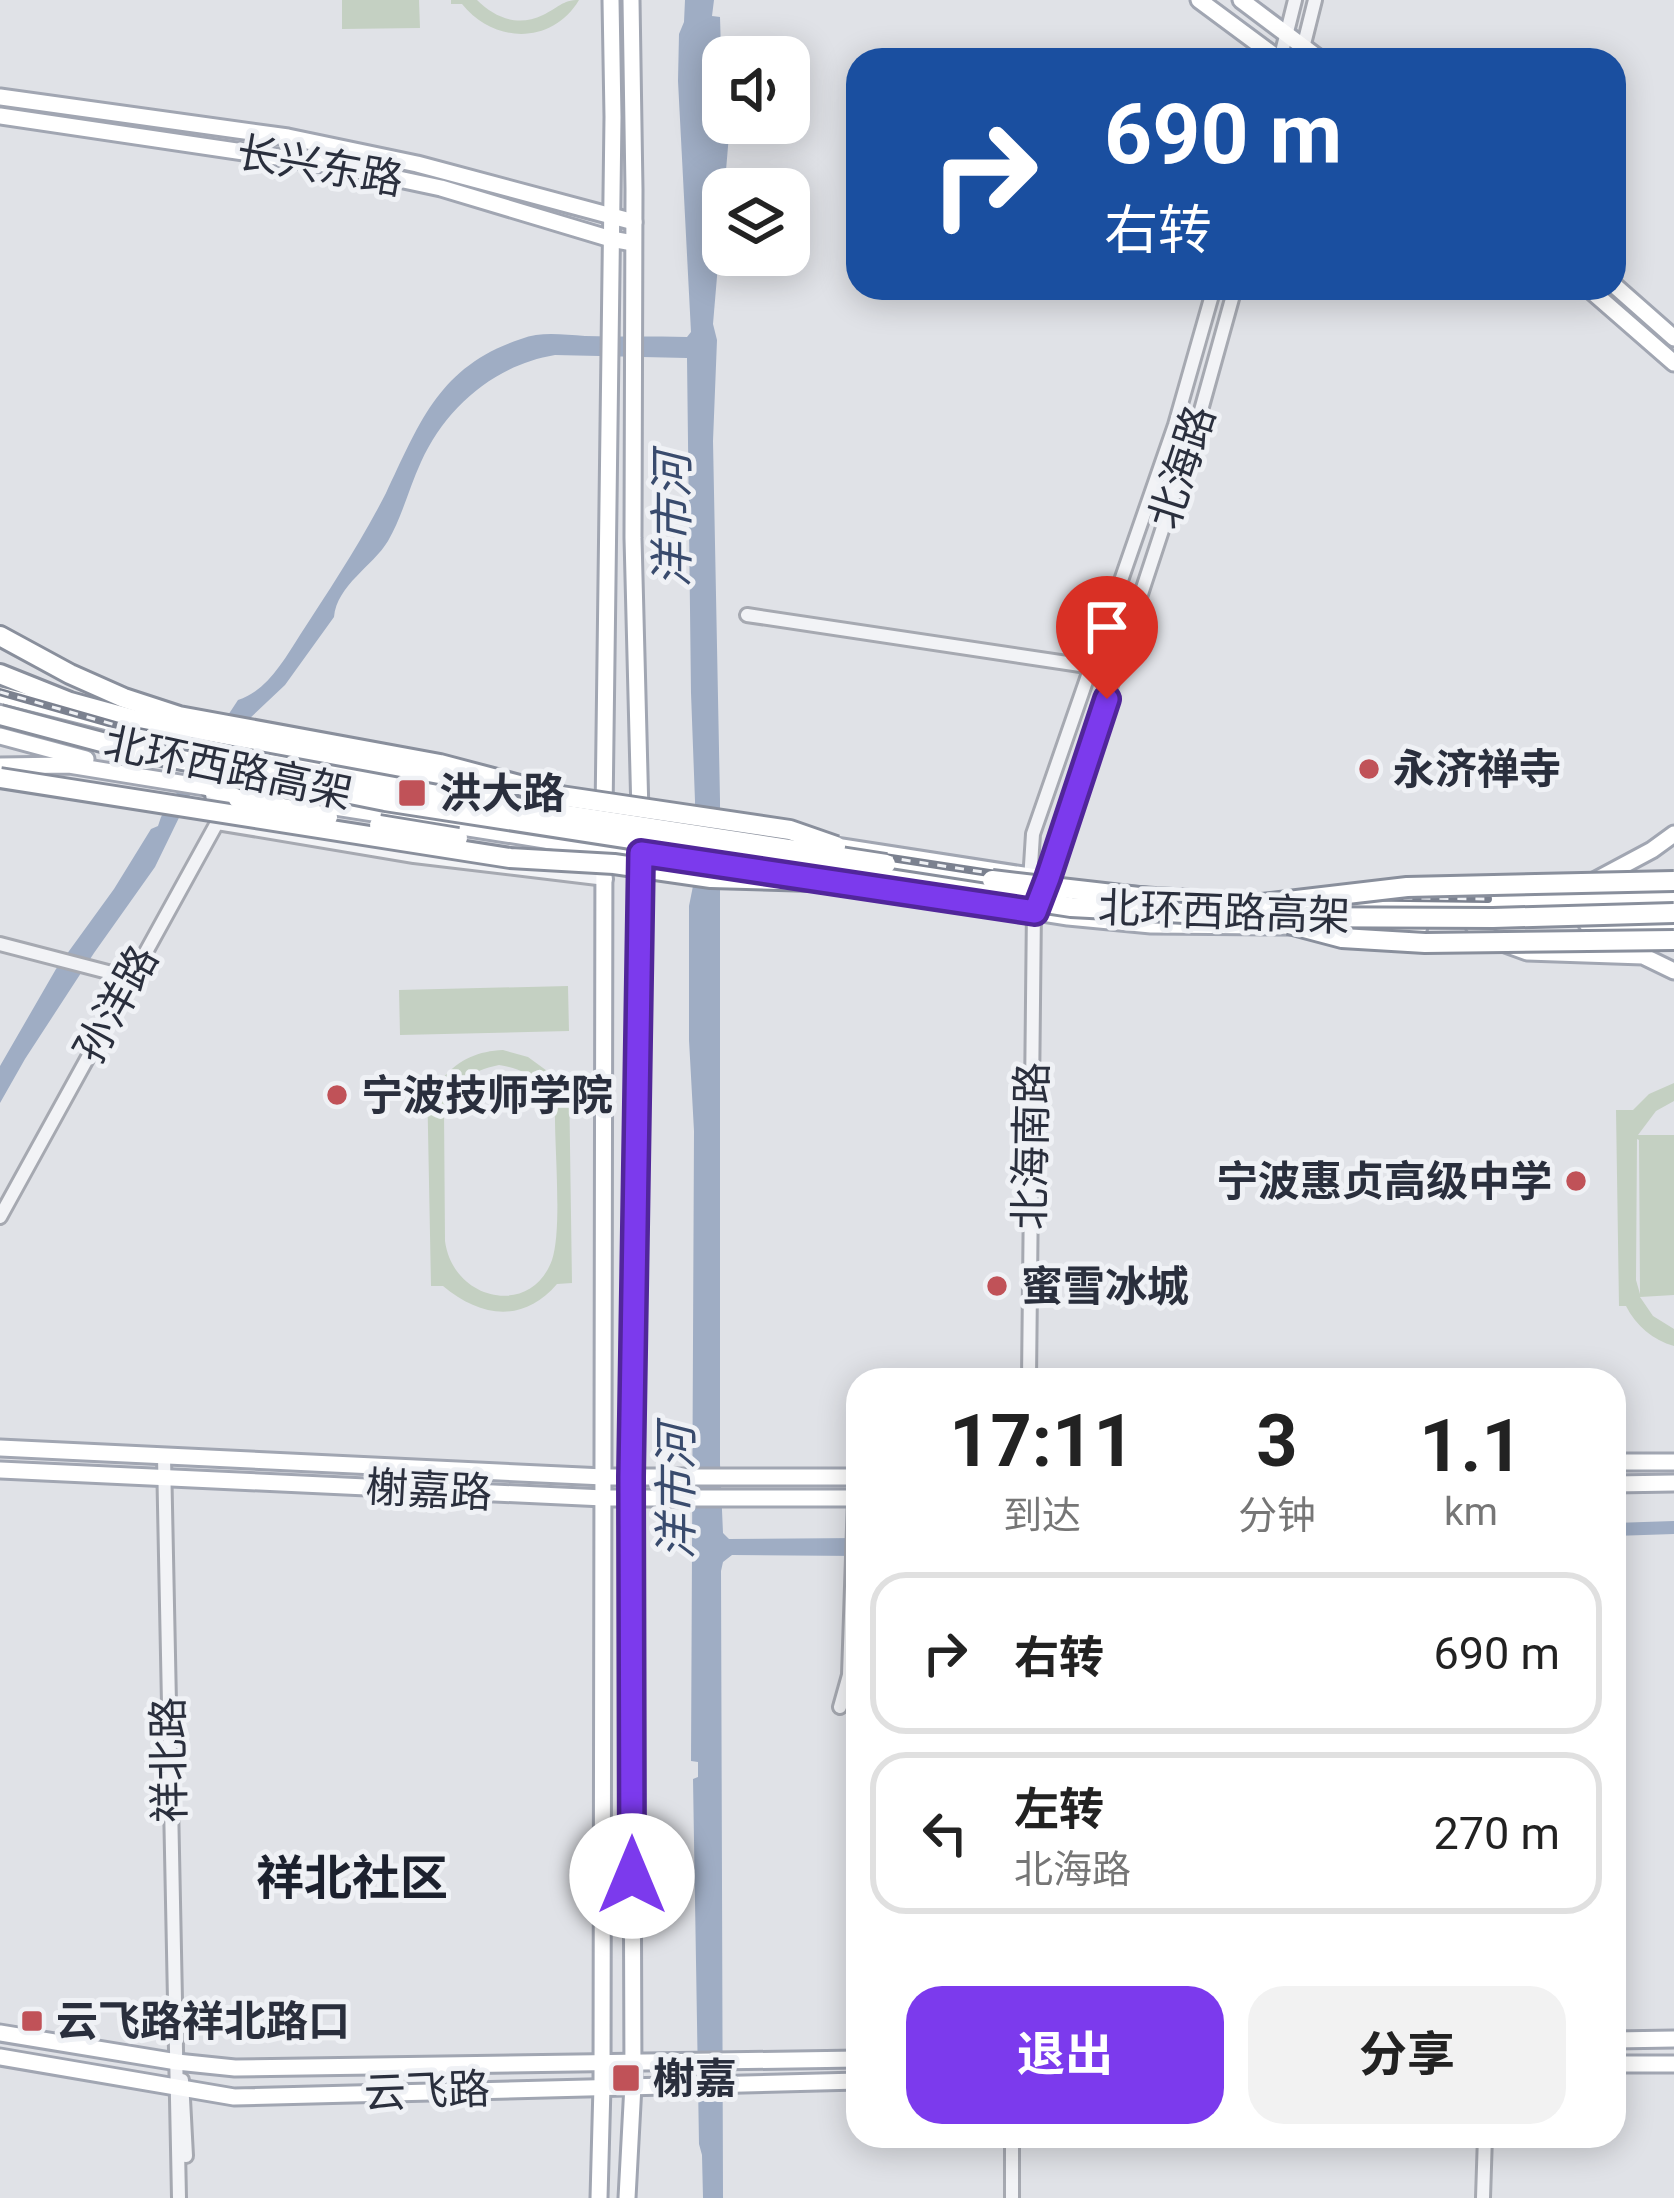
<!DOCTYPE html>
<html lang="zh">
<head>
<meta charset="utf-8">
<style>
	:root { --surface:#fff; --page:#f2f2f2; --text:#222; --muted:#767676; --line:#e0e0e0; --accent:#7c3aed }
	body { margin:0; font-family:Roboto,"Noto Sans SC",sans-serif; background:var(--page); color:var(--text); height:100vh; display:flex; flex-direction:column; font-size:45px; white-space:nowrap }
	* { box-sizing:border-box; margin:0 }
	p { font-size:39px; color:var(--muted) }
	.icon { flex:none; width:66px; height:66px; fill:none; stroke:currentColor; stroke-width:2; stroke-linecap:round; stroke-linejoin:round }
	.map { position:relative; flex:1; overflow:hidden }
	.sheet { position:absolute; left:846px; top:1368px; width:780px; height:780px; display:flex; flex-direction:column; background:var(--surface); border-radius:36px; box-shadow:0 6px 30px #0003 }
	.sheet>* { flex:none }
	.top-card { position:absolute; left:846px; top:48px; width:780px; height:252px; border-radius:36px; box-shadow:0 6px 30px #0003; background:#1a4fa0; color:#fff; overflow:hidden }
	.tools { position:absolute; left:702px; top:36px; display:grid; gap:24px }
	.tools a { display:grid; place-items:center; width:108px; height:108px; border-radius:24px; background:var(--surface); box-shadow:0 6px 30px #0003; font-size:60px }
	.pin { position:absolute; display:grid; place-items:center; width:102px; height:102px; color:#fff; margin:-123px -51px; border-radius:50% 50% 50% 0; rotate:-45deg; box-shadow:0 0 12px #0007 }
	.pin .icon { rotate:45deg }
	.me { position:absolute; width:132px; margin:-66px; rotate:0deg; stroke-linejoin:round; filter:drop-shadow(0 0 9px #0008) }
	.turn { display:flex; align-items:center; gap:42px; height:252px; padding:0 60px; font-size:54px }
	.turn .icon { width:156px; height:156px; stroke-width:2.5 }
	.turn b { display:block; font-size:84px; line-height:102px }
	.eta { display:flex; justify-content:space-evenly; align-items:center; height:204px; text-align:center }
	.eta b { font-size:72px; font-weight:700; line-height:84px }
	.button { display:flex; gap:24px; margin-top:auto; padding:24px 60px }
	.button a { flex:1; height:138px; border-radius:36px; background:var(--accent); color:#fff; font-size:48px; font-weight:700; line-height:138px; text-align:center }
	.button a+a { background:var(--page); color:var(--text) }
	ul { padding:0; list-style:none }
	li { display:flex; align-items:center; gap:36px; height:162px; margin:0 24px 18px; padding:0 36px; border:6px solid var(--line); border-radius:36px }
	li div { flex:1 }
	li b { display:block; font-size:45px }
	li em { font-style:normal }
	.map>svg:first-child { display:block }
	.green { fill:#c4d0c2; fill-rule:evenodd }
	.water { fill:#9fadc4 }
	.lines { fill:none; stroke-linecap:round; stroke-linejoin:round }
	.minor-casing { stroke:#a6a9b1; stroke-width:18 }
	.major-casing { stroke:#a1a6b2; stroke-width:21 }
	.highway-casing { stroke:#898f9c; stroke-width:24 }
	.minor { stroke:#f2f3f6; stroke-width:12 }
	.major { stroke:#fff; stroke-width:15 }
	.highway { stroke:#fff; stroke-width:18 }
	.rail-casing { stroke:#7b818f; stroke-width:8 }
	.rail { stroke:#eff1f5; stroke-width:3; stroke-dasharray:9; stroke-linecap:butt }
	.highway-bridge-casing { stroke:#898f9c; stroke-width:24; stroke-linecap:butt }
	.highway-bridge { stroke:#fff; stroke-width:18 }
	.route-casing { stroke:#51269a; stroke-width:30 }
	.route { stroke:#7c3aed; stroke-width:21 }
	.poi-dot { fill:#c05258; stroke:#eff1f5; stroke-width:4.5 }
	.labels { text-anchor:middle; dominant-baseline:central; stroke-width:10; stroke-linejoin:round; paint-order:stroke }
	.street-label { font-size:42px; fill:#2a2f3d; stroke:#eff1f5 }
	.poi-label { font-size:42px; font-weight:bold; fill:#2a2f3d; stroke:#eff1f5; text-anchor:start }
	.water-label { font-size:45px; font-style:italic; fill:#394b6d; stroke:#eff1f5 }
	.quarter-label { font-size:48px; font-weight:bold; fill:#1c212e; stroke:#eff1f5 }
</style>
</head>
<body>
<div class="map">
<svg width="1674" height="2198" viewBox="0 0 1674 2198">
	<rect width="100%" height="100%" fill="#e0e2e7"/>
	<g class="green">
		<polygon points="342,0 419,0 420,28 342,29"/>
		<path d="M451 0H477C495 18 518 27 543 15 558 8 562 0 579 0 552 45 494 44 462 4H451Z"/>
		<polygon points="568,986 569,1031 400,1035 399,990"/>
		<path d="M503 1050 528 1057 554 1076 569 1077 572 1283 557 1284C523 1324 480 1317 443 1286H431L427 1078H443C459 1059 479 1051 503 1050ZM499 1065C530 1069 550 1087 555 1118 555 1152 562 1231 552 1260 531 1318 453 1301 445 1241L444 1110C454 1082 470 1071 499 1065Z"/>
		<path d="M1674 1083V1101L1656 1111 1638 1135H1674V1295L1640 1297 1653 1316 1674 1329V1346C1653 1340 1636 1326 1626 1306H1619L1616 1110H1633L1649 1094ZM1637 1139 1639 1140 1640 1294 1636 1280Z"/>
	</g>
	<g class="water">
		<path d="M685 0H714L712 16 720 17 721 51 739 53 738 57H723V123H730L713 324 717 340 713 441 720 800V1464L723 1533 729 1539 858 1538V1556L732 1555 723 1562 721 1571 723 2198H703L702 2155 699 2144 693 1779 698 1777V1762L691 1761 694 1131 689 1040V906L694 881 695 801 691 693 687 358 555 355C495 365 446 407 421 462 409 488 402 517 388 541 373 566 337 585 334 617L285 685 231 736 191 793 155 867 94 953 25 1059 0 1103V1066L56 969 114 889 151 829 158 826 161 817 238 700C267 691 284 660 300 635 330 589 361 542 386 493 420 422 439 366 521 339 542 331 563 335 585 336 619 337 653 336 687 337L691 332 678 81 679 34 684 22Z"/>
		<polygon points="1674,1521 1674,1534 1614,1536 1614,1523"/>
	</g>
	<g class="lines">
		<defs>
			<g id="minor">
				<polyline points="1280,60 1295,0"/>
				<polyline points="1300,60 1315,0"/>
				<polyline points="747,615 1087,666"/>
				<polyline points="217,823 414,856 606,879"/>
				<polyline points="1030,881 1033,834 1175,425 1214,288"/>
				<polyline points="1044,889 1198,421 1235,288"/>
				<polyline points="0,944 131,978"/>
				<polyline points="0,1217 217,823 211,788"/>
				<polyline points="1029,1380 1034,907"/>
				<polyline points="164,1457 179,2198"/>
				<polyline points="840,1707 849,1675 855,1498"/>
				<polyline points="182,2080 186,2156"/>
				<polyline points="1012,2136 1012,2198"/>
				<polyline points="1483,2198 1485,2136"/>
			</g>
			<g id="major">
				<polyline points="1199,0 1280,60"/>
				<polyline points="1241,0 1321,60"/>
				<polyline points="0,97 288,137 417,164 634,222"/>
				<polyline points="0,116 338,166 441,188 611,239 633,243"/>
				<polyline points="1614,285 1674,338"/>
				<polyline points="1588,288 1674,363"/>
				<polyline points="0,695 148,732"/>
				<polyline points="0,736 86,759"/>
				<polyline points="0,766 69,765 223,790"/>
				<polyline points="259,795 551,841 781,873"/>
				<polyline points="657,820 716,828"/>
				<polyline points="829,845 1036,877"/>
				<polyline points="834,881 1068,917 1151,925 1419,927"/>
				<polyline points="1594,881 1652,850 1674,834"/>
				<polyline points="1503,896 1593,892"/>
				<polyline points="1587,924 1674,923"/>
				<polyline points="1474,926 1494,940 1527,952 1643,956 1674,971"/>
				<polyline points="0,1448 604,1477 858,1477"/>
				<polyline points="1614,1462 1674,1462"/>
				<polyline points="0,1470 604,1498 858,1498"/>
				<polyline points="1614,1484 1674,1483"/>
				<polyline points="0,2033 177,2062 235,2068 858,2059"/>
				<polyline points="1614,2040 1674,2039"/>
				<polyline points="0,2057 234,2097 858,2081"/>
				<polyline points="1614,2064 1674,2064"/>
				<polyline points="599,2198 602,2086 604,813 613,117 611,0"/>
				<polyline points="627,2198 633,2085 631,1477 641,853 633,538 634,189 631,0"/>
			</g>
			<g id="highway">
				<polyline points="0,636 70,674 124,698 179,716 440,764 561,796"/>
				<polyline points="0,674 70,702 158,726 415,775 479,784"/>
				<polyline points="211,788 238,799"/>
				<polyline points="886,864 992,880"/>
				<polyline points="1165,900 1273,905"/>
				<polyline points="1301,906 1442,906 1674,900"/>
			</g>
		</defs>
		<use href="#minor" class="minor-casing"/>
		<use href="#major" class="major-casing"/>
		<use href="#highway" class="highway-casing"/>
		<use href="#minor" class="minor"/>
		<use href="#major" class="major"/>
		<use href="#highway" class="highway"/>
		<defs>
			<polyline id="rail" points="0,692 133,730 413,785 1068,885 1260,896 1488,899"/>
		</defs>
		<use href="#rail" class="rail-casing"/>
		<use href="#rail" class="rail"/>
		<defs>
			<g id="highway-bridge">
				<polyline points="0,715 128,749 385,801 1071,907 1261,917 1493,918 1674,913"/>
				<polyline points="204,752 438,795 886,864"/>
				<polyline points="0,778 510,858 614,864 711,878 846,882"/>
				<polyline points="561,796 790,830 836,846"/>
				<polyline points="238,799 328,817"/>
				<polyline points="379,825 458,838"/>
				<polyline points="992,880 1165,900"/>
				<polyline points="1262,904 1407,887 1674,881"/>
				<polyline points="1289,924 1342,938 1425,943 1674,940"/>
			</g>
		</defs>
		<use href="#highway-bridge" class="highway-bridge-casing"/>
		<use href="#highway-bridge" class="highway-bridge"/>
	</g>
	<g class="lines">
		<defs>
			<polyline id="route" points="632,1876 631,1477 641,853 1035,912 1048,878 1107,699"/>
		</defs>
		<use href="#route" class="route-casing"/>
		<use href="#route" class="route"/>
	</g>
	<g class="poi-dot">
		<circle cx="1369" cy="769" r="12"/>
		<rect x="397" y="778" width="30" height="30" rx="6"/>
		<circle cx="337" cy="1095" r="12"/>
		<circle cx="1576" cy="1181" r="12"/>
		<circle cx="997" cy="1286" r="12"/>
		<rect x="20" y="2009" width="24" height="24" rx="6"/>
		<rect x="611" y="2063" width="30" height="30" rx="6"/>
	</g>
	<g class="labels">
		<g class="street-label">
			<text transform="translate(320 166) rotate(10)">长兴东路</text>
			<text transform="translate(1182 467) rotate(-72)">北海路</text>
			<text transform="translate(228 768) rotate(12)">北环西路高架</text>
			<text transform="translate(1224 912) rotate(2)">北环西路高架</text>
			<text transform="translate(116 1004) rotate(-61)">孙洋路</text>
			<text transform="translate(1031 1146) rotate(-89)">北海南路</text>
			<text transform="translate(429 1490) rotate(3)">榭嘉路</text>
			<text transform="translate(169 1760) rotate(-91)">祥北路</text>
			<text transform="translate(427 2091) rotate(-2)">云飞路</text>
		</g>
		<g class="poi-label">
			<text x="1393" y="769">永济禅寺</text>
			<text x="439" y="793">洪大路</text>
			<text x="361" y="1095">宁波技师学院</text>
			<text x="1552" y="1181" text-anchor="end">宁波惠贞高级中学</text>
			<text x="1021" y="1286">蜜雪冰城</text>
			<text x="56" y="2021">云飞路祥北路口</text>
			<text x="653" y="2078">榭嘉</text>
		</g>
		<g class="water-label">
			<text transform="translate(672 520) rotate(-90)">洋市河</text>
			<text transform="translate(676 1492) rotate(-90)">洋市河</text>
		</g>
		<g class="quarter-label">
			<text x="352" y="1878">祥北社区</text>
		</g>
	</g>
</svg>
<div class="tools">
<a><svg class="icon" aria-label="sound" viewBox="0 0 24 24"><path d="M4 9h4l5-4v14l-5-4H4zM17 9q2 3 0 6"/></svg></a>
<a><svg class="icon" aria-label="layers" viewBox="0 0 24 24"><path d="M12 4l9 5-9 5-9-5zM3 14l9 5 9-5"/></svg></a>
</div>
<div class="pin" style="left:1107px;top:699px;background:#d93025"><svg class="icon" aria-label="arrive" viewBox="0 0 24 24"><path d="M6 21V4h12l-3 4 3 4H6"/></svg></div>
<svg class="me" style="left:632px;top:1876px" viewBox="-20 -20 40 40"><circle r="19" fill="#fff"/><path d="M0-13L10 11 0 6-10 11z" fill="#7c3aed"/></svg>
<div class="top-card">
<div class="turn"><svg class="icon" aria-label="right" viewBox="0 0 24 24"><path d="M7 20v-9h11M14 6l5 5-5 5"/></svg><div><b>690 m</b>右转</div></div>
</div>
<section class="sheet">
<div class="eta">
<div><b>17:11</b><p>到达</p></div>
<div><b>3</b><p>分钟</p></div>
<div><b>1.1</b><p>km</p></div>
</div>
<ul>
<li><svg class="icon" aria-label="right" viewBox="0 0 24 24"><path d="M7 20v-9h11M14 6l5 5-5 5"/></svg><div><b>右转</b></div><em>690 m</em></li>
<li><svg class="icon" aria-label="left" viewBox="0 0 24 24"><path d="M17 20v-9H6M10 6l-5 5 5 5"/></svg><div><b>左转</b><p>北海路</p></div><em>270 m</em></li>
</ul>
<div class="button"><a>退出</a><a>分享</a></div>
</section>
</div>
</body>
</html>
